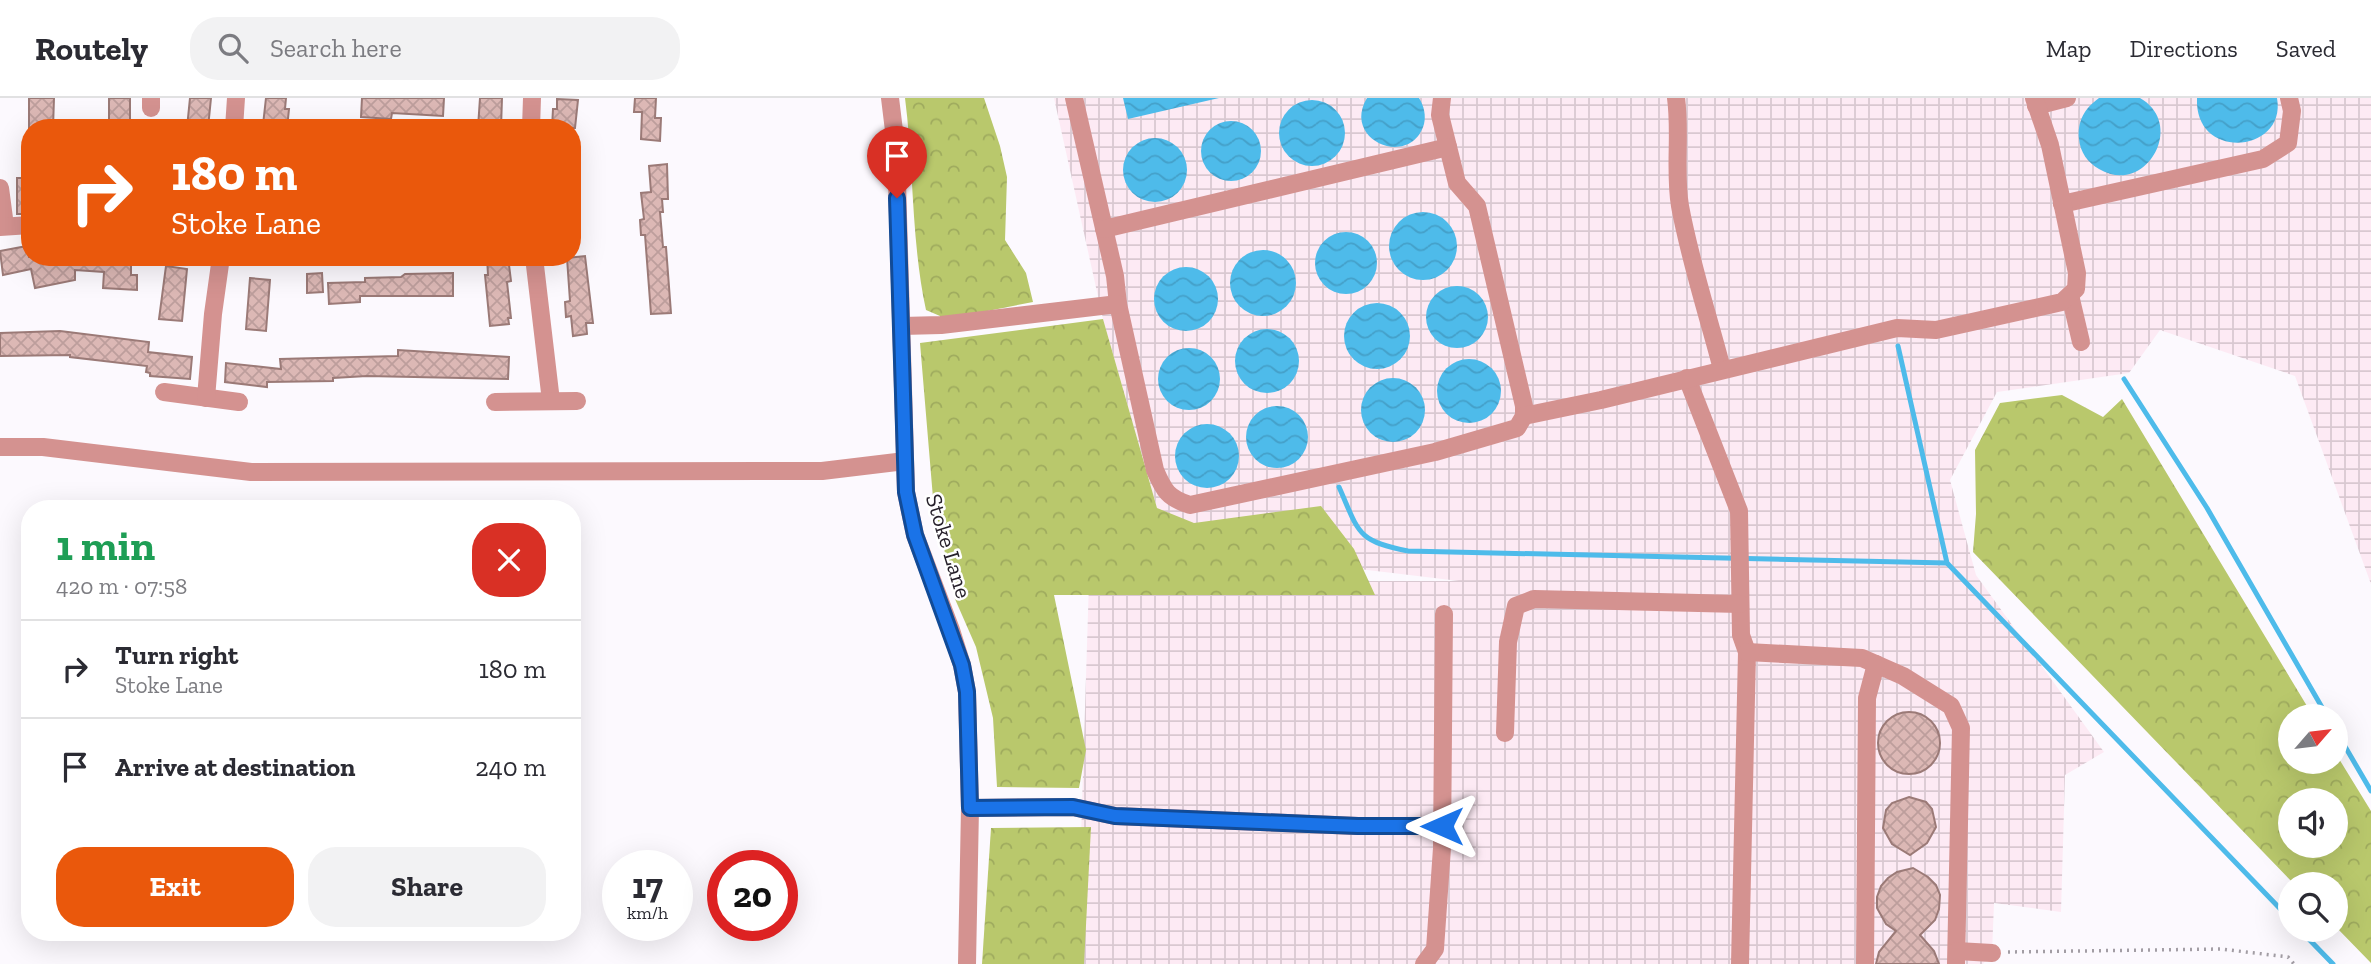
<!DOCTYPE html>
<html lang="en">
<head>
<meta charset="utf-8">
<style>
	:root { --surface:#fff; --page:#f2f2f3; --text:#2b2b33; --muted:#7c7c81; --line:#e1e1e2; --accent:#ea580c }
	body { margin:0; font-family:"Zilla Slab",serif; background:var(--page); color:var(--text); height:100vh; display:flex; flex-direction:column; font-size:26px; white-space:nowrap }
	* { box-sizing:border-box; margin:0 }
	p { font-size:23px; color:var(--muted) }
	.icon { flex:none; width:38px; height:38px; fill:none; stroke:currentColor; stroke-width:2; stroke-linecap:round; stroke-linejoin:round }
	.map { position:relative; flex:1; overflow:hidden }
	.side { position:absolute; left:21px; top:402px; width:560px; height:441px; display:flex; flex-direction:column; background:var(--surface); border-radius:28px; box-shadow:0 7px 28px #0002 }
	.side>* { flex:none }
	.guide { position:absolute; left:21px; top:21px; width:560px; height:147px; border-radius:28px; box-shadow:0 7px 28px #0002; background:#ea580c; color:#fff; overflow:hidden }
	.needle { width:46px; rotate:62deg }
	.buttons { position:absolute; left:2278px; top:606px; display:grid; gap:14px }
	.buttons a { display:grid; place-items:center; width:70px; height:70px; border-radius:50%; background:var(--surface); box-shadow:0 7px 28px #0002; font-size:35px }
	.speed { position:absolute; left:602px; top:752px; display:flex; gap:14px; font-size:35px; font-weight:700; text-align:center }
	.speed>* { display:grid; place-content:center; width:91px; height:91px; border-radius:50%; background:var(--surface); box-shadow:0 7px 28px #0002; line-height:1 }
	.speed small { font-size:18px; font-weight:400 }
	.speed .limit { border:10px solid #d22; background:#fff; color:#111 }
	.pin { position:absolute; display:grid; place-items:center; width:60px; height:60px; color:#fff; margin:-72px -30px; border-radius:50% 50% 50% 0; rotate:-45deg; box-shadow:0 0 7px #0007 }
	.pin .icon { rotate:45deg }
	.me { position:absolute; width:77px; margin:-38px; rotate:270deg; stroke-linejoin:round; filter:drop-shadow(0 0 5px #0008) }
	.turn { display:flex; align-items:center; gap:24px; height:147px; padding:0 35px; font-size:32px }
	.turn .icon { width:91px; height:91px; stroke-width:2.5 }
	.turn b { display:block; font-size:49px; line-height:60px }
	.round { display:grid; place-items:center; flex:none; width:74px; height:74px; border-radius:28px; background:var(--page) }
	.summary { display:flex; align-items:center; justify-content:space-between; height:119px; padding:0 35px }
	h1 { font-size:42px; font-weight:700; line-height:52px; color:#1e9e55 }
	.button { display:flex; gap:14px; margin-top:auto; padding:14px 35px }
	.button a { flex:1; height:80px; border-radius:28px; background:var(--accent); color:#fff; font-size:28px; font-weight:700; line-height:80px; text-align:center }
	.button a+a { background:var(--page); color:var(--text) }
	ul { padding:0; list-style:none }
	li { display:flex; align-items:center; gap:21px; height:98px; padding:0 35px; border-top:2px solid var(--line) }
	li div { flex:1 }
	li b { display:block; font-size:26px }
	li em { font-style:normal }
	header { display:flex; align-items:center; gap:42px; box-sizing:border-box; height:98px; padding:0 35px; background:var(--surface); border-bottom:2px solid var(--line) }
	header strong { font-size:33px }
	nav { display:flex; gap:38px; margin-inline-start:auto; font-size:24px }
	.search { width:490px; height:63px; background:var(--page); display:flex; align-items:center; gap:18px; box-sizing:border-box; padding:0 24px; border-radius:28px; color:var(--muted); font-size:26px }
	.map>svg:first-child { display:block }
	.industrial { fill:url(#industrial-grid) }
	.forest { fill:url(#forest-crowns); fill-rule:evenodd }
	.water { fill:url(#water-waves) }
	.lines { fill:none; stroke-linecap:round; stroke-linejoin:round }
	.stream { stroke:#4ebbea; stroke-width:5 }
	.building { fill:url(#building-cross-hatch); stroke:#9b7a77; stroke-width:2 }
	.path { stroke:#a29da4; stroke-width:3.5; stroke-dasharray:2 5; stroke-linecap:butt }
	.minor { stroke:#d49290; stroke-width:18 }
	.route-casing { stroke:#114b97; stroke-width:18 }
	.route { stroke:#1a73e8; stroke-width:12 }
	.labels { text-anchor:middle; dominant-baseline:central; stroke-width:5; stroke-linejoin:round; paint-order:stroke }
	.street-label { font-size:23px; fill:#251f29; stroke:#fff }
</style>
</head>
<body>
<header>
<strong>Routely</strong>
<div class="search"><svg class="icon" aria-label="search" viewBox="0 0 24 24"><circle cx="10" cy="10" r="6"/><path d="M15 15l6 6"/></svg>Search here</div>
<nav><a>Map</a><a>Directions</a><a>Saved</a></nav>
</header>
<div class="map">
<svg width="2371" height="866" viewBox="0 0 2371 866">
	<defs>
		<pattern id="industrial-grid" width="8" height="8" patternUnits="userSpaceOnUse" patternTransform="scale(1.75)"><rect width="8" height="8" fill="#fdeaf4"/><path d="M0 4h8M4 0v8" fill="none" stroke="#d9c8d1"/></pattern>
		<pattern id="forest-crowns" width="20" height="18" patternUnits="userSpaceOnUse" patternTransform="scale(1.75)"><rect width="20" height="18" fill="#b9c86c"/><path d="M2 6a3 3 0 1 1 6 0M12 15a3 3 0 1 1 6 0" fill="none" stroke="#9fab5e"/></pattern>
		<pattern id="water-waves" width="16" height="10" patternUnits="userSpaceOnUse" patternTransform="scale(1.75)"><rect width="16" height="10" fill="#4ebbea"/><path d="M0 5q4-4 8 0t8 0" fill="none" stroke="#44a0c9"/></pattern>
		<pattern id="building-cross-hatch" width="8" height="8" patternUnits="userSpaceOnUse" patternTransform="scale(1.75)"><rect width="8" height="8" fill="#dcb8b5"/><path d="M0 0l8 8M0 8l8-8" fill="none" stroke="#bd9e9c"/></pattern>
	</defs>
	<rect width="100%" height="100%" fill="#fcf9fe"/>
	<polygon class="industrial" points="1054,0 2371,0 2371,486 2295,278 2160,232 2129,275 1997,294 1950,382 1976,477 2104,654 2065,677 2061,814 1994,805 1992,855 1983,866 1077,866 1089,483 1459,483 1168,448 1103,221"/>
	<g class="forest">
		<path d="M905 0H984L1000 48 1007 79 1005 142 1026 175 1033 204 947 221 926 212C911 143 914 70 905 0Z"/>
		<polygon points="1103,221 1157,410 1194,425 1321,408 1354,451 1375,497 1054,497 1086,652 1079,690 997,689 993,620 976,549 955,501 933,400 920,245"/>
		<path d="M2062 297 2103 319 2122 301 2313 618H2291V663H2336V656L2371 713V865L2336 829V786H2294L1973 454 1976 416 1975 352 2000 305ZM2291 702H2336V747H2291Z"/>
		<polygon points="1091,729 1084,866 982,866 991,730"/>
	</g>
	<g class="water">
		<polygon points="1123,0 1219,0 1128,21"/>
		<path d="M1367 0H1419C1424 8 1426 17 1424 26 1411 71 1341 43 1367 0Z"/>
		<path d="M2099 0H2140C2187 27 2145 99 2099 71 2088 65 2080 54 2079 41 2077 23 2085 10 2099 0Z"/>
		<path d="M2197 0H2277C2287 55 2194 64 2197 0Z"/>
		<circle cx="1312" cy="35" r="33"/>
		<circle cx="1231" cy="53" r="30"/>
		<circle cx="1155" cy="72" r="32"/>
		<circle cx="1423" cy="148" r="34"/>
		<circle cx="1346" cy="165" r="31"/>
		<circle cx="1263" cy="185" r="33"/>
		<circle cx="1186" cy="201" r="32"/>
		<circle cx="1457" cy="219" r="31"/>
		<circle cx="1377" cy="238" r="33"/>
		<circle cx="1267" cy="263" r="32"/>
		<circle cx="1189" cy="281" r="31"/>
		<circle cx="1469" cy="293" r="32"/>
		<circle cx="1393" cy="312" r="32"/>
		<circle cx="1277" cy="339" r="31"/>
		<circle cx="1207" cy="358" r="32"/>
	</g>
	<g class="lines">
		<g class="stream">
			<polyline points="1898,248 1947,465 2291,822"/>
			<polyline points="2124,281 2207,410 2327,618"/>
			<path d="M1339 389C1359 434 1356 443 1408 453L1947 465"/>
			<polyline points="2336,633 2371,693"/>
			<polyline points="2299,831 2333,866"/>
		</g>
	</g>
	<g class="building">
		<polygon points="29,0 54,0 53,30 29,30"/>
		<rect x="109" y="0" width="21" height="30"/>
		<polygon points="190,0 211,0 208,30 187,30"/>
		<polygon points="266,0 286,0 285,11 289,11 287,30 265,30 263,27"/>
		<polygon points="362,0 444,0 443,18 392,15 391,21 361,19"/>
		<polygon points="480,0 502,0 501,30 478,30"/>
		<polygon points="635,0 656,0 655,20 661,20 660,43 641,41 642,14 634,14"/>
		<polygon points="557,1 578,2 575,30 552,30 553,11 557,11"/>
		<polygon points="667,66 668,101 662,101 663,114 660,114 663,149 666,149 671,215 651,216 645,137 641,137 640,122 644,121 641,95 651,94 649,68"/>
		<rect x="17" y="80" width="13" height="36"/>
		<polygon points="27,148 29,159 131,159 131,177 137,177 137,192 103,190 104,174 75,172 75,182 35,190 31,171 3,177 0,153"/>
		<polygon points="585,158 593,225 586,225 587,236 573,238 571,218 566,219 565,204 570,203 567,160"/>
		<polygon points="487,159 508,159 511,183 507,184 511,220 508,220 509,226 490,228 485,177 488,177"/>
		<polygon points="166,168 187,171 182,223 159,221"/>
		<polygon points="322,175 323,194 307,195 307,176"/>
		<polygon points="453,175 453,198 360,198 360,204 329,206 328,185 365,184 365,180 401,179 405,176"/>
		<polygon points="250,180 270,182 266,233 246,231"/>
		<polygon points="60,233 149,244 148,254 192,259 190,281 150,278 150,275 146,274 147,268 70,259 70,257 0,258 0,235"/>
		<polygon points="398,252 509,259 508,281 367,278 333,280 333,283 267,284 267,289 225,284 226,265 281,271 280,261 398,258"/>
		<circle cx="1909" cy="645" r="31"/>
		<polygon points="1909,699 1926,704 1932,711 1936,729 1927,745 1910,757 1892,746 1883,730 1886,712 1892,705"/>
		<polygon points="1913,770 1928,779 1936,787 1940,797 1939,811 1935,822 1920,837 1934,853 1939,866 1876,866 1879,854 1896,833 1886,826 1877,810 1877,799 1881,788 1888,780 1897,774"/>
	</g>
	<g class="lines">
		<polyline class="path" points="2008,854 2221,851 2288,859 2294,866"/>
		<g class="minor">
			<polyline points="890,0 896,49 906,394 915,437 951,532 962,567 967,594 970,710 967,866"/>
			<path d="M1074 0 1115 178 1118 206 1155 372C1164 393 1168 400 1190 407L1435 354 1517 330 1524 318V308L1477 108 1457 85 1440 17 1442 0"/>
			<path d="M1676 0C1681 36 1674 72 1680 108 1690 163 1708 217 1722 271"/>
			<polyline points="2036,8 2067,0"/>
			<polyline points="151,10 151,0"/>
			<polyline points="234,30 236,0"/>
			<polyline points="531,30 532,0"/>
			<polyline points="0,90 5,128"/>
			<polyline points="2062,106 2263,61 2288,45 2292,13 2289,0"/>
			<polyline points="0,129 30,127"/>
			<polyline points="1104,131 1448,49"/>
			<polyline points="534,159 551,303"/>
			<polyline points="2070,197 2081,244"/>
			<polyline points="902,228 941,227 1118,206"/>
			<polyline points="1687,280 1739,413 1741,537 1747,554 1740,866"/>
			<polyline points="164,294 239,304"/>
			<polyline points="206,300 213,216 221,159"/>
			<polyline points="495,304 577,303"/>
			<polyline points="1524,318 1601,302 1897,230 1936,232 2062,204 2076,191 2077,175 2050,47 2034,0"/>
			<polyline points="0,349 43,349 251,374 822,373 905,363"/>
			<polyline points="1747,554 1862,560 1903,578 1951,608 1961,630 1956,866"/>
			<polyline points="1505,635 1508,544 1516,508 1534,501 1740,506"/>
			<polyline points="970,710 1073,709 1115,718 1358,728 1442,728"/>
			<polyline points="1957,853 1992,855"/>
			<polyline points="1424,866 1435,851 1442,750 1444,516"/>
			<polyline points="1865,866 1867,600 1876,566"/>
		</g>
	</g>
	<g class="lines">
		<defs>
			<polyline id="route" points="897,100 906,394 915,437 962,567 967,594 970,710 1073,709 1115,718 1358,728 1442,728"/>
		</defs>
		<use href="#route" class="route-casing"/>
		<use href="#route" class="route"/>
	</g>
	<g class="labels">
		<g class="street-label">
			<text transform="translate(949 448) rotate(73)">Stoke Lane</text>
		</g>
	</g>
</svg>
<div class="buttons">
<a><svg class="needle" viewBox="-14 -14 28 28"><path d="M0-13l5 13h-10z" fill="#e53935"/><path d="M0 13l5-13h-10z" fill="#7c7c81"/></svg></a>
<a><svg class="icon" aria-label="sound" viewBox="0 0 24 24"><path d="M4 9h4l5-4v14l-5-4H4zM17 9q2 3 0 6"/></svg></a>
<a><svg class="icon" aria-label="search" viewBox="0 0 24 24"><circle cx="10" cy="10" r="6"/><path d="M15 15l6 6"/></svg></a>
</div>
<div class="speed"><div>17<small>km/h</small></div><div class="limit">20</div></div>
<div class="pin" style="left:897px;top:100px;background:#d93025"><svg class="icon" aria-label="arrive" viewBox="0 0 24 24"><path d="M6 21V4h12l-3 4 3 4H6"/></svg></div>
<svg class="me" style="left:1442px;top:728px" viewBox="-20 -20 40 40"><path d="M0-17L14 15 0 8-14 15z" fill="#1a73e8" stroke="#fff" stroke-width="4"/></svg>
<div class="guide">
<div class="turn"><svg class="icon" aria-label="right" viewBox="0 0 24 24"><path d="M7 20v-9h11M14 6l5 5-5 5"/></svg><div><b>180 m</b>Stoke Lane</div></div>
</div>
<section class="side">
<div class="summary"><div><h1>1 min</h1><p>420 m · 07:58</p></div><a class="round" style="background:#d93025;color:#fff"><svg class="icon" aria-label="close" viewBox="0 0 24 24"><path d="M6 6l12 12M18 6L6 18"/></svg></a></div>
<ul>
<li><svg class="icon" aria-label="right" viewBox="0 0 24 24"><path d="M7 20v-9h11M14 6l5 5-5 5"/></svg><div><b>Turn right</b><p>Stoke Lane</p></div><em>180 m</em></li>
<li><svg class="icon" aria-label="arrive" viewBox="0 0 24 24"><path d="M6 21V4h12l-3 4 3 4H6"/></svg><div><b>Arrive at destination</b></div><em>240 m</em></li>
</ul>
<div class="button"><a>Exit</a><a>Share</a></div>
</section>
</div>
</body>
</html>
